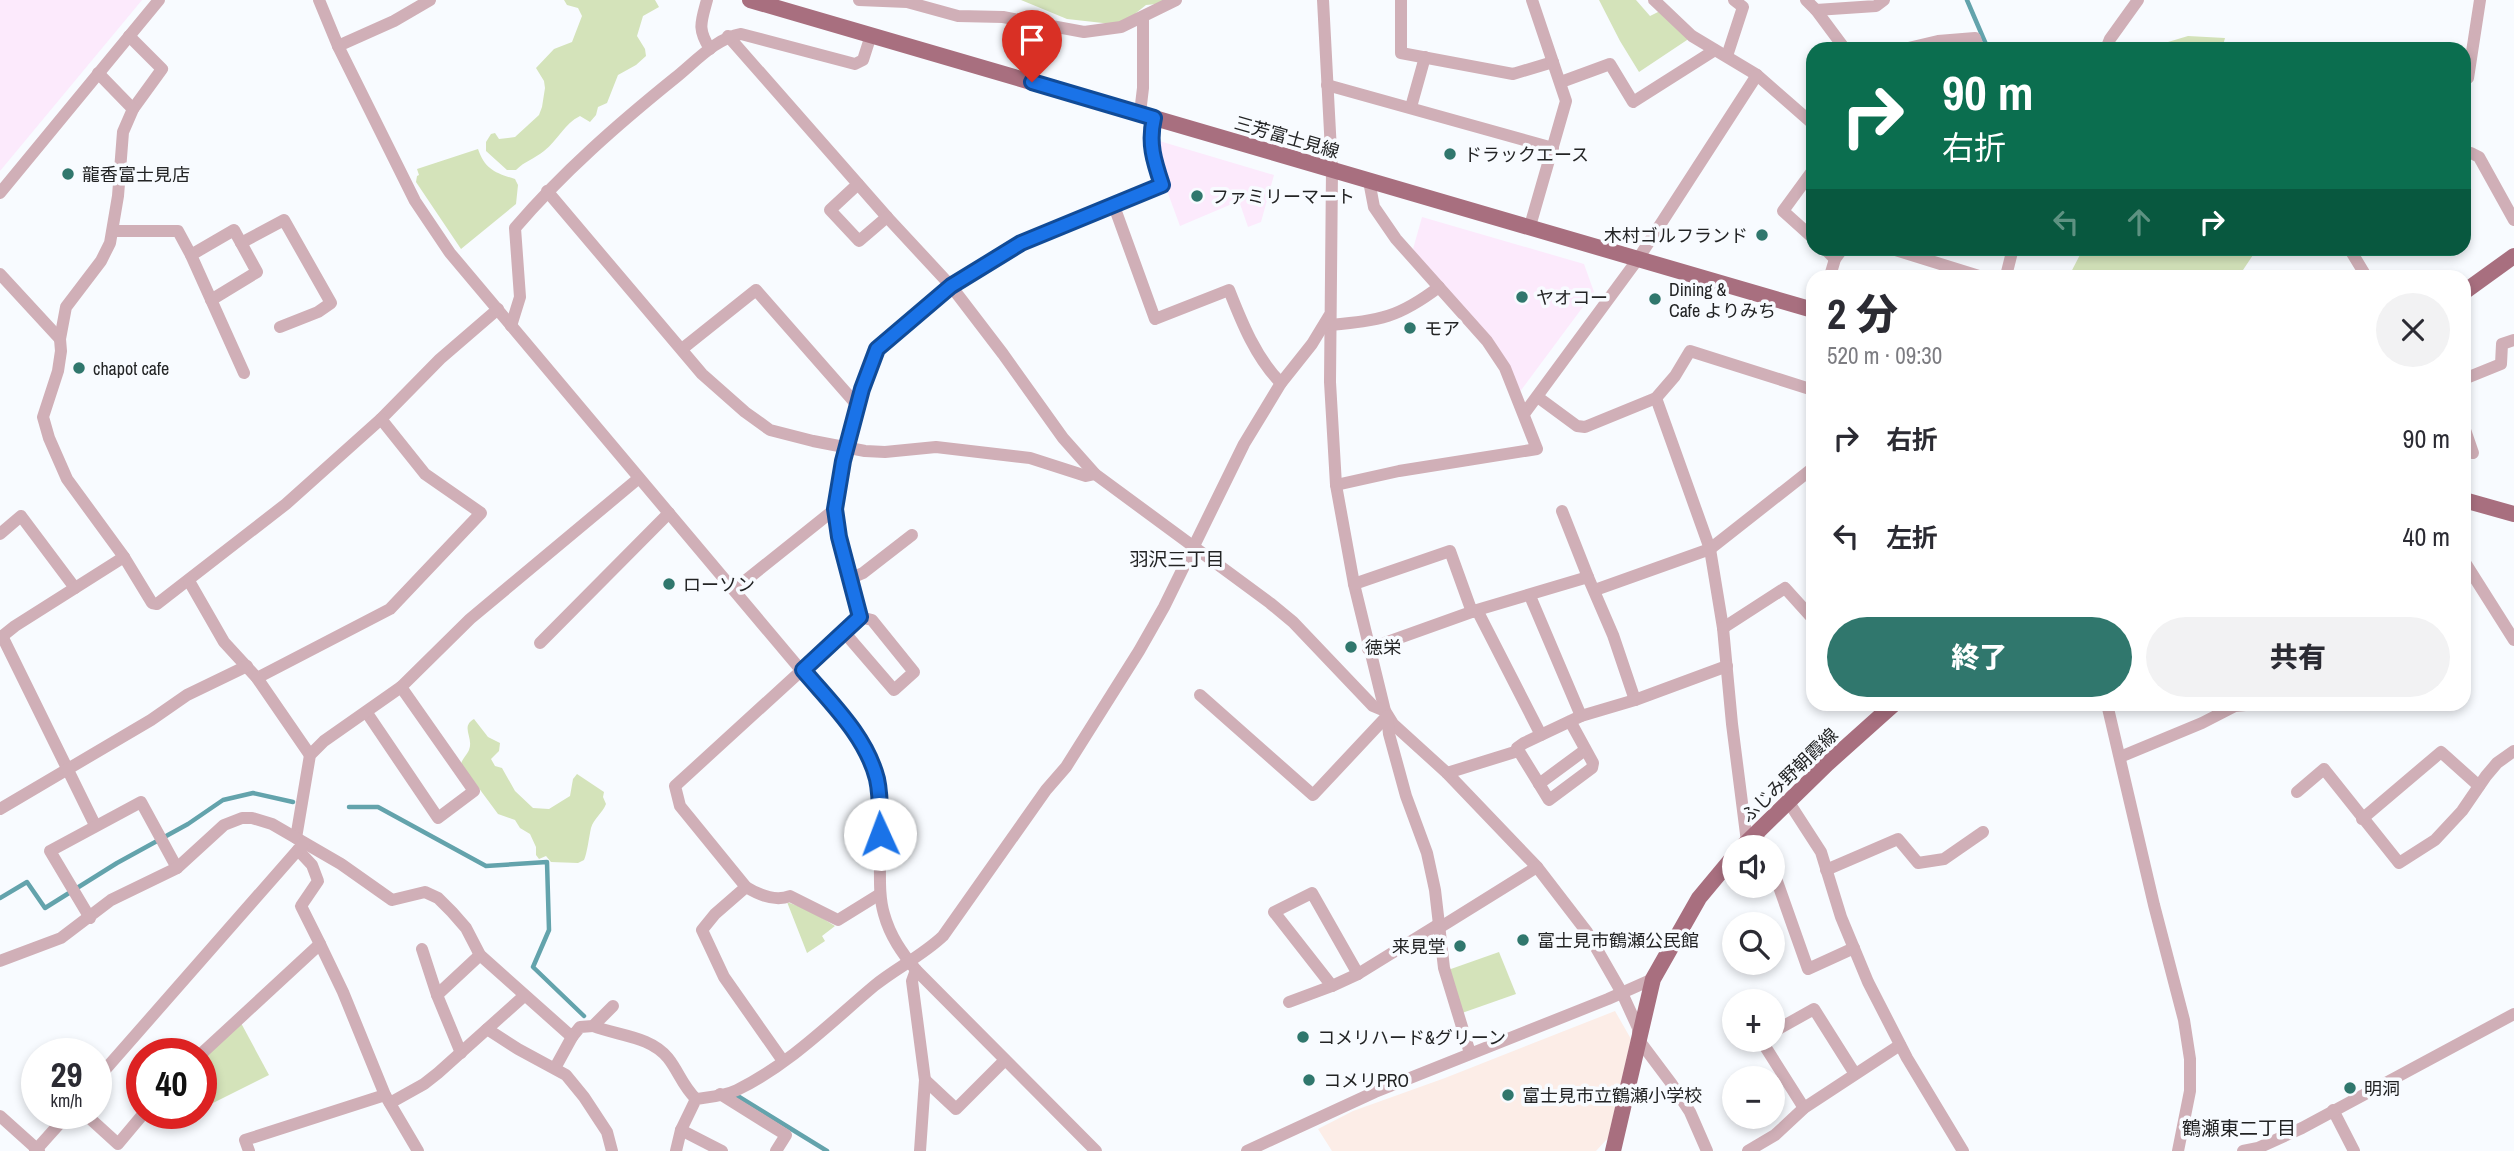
<!DOCTYPE html>
<html lang="ja">
<head>
<meta charset="utf-8">
<style>
	:root { --surface:#fff; --page:#f2f2f3; --text:#2b2b33; --muted:#7c7c81; --accent:#30776d }
	body { margin:0; font-family:"Archivo Narrow","Noto Sans JP",sans-serif; background:var(--page); color:var(--text); height:100vh; display:flex; flex-direction:column; font-size:26px; white-space:nowrap }
	* { box-sizing:border-box; margin:0 }
	p { font-size:23px; color:var(--muted) }
	.icon { flex:none; width:38px; height:38px; fill:none; stroke:currentColor; stroke-width:2; stroke-linecap:round; stroke-linejoin:round }
	.map { position:relative; flex:1; overflow:hidden }
	.sheet { position:absolute; left:1806px; top:270px; width:665px; height:441px; display:flex; flex-direction:column; background:var(--surface); border-radius:21px; box-shadow:0 4px 10px #0003 }
	.sheet>* { flex:none }
	.hud { position:absolute; left:1806px; top:42px; width:665px; height:214px; border-radius:21px; box-shadow:0 4px 10px #0003; background:#0b6e4f; color:#fff; overflow:hidden }
	.fabs { position:absolute; left:1722px; top:835px; display:grid; gap:14px }
	.fabs a { display:grid; place-items:center; width:63px; height:63px; border-radius:50%; background:var(--surface); box-shadow:0 4px 10px #0003; font-size:35px }
	.speed { position:absolute; left:21px; top:1038px; display:flex; gap:14px; font-size:35px; font-weight:700; text-align:center }
	.speed>* { display:grid; place-content:center; width:91px; height:91px; border-radius:50%; background:var(--surface); box-shadow:0 4px 10px #0003; line-height:1 }
	.speed small { font-size:18px; font-weight:400 }
	.speed .limit { border:10px solid #d22; background:#fff; color:#111 }
	.pin { position:absolute; display:grid; place-items:center; width:60px; height:60px; color:#fff; margin:-72px -30px; border-radius:50% 50% 50% 0; rotate:-45deg; box-shadow:0 0 7px #0007 }
	.pin .icon { rotate:45deg }
	.me { position:absolute; width:77px; margin:-38px; rotate:358deg; stroke-linejoin:round; filter:drop-shadow(0 0 5px #0008) }
	.turn { display:flex; align-items:center; gap:24px; height:147px; padding:0 21px; font-size:32px }
	.turn .icon { width:91px; height:91px; stroke-width:2.5 }
	.turn b { display:block; font-size:49px; line-height:60px }
	.lanes { display:flex; align-items:center; height:66px; padding:0 21px; background:#0003; justify-content:center; gap:35px; direction:ltr }
	.lanes .off { opacity:.35 }
	.round { display:grid; place-items:center; flex:none; width:74px; height:74px; border-radius:37px; background:var(--page) }
	.head { display:flex; align-items:center; justify-content:space-between; height:119px; padding:0 21px }
	h1 { font-size:42px; font-weight:800; line-height:52px }
	.action { display:flex; gap:14px; margin-top:auto; padding:14px 21px }
	.action a { flex:1; height:80px; border-radius:42px; background:var(--accent); color:#fff; font-size:28px; font-weight:800; line-height:80px; text-align:center }
	.action a+a { background:var(--page); color:var(--text) }
	ul { padding:0; list-style:none }
	li { display:flex; align-items:center; gap:21px; height:98px; padding:0 21px }
	li div { flex:1 }
	li b { display:block; font-size:26px }
	li em { font-style:normal }
	.map>svg:first-child { display:block }
	.commercial { fill:#fceafc }
	.education { fill:#fcede7 }
	.green { fill:#d4e3ba }
	.lines { fill:none; stroke-linecap:round; stroke-linejoin:round }
	.stream { stroke:#63a3ac; stroke-width:4.5 }
	.minor { stroke:#d0afb7; stroke-width:12 }
	.major { stroke:#a86f7f; stroke-width:16 }
	.route-casing { stroke:#114b97; stroke-width:18 }
	.route { stroke:#1a73e8; stroke-width:12 }
	.poi-dot { fill:#30776d; stroke:#f8fbff; stroke-width:2.5 }
	.labels { text-anchor:middle; dominant-baseline:central; stroke-width:7; stroke-linejoin:round; paint-order:stroke }
	.street-label { font-size:18px; fill:#232425; stroke:#f8fbff }
	.poi-label { font-size:18px; fill:#232425; stroke:#f8fbff; text-anchor:start }
	.neighbourhood-label { font-size:19px; fill:#232425; stroke:#f8fbff }
</style>
</head>
<body>
<div class="map">
<svg width="2514" height="1151" viewBox="0 0 2514 1151">
	<rect width="100%" height="100%" fill="#f8fbff"/>
	<g class="commercial">
		<polygon points="0,0 142,0 0,171"/>
		<polygon points="1156,140 1274,175 1261,222 1248,227 1239,201 1180,226 1166,188 1168,187 1157,152"/>
		<polygon points="1422,217 1584,264 1594,292 1519,393 1413,249"/>
	</g>
	<polygon class="education" points="1615,1011 1631,1039 1608,1138 1596,1151 1332,1151 1318,1129 1353,1111 1445,1078"/>
	<g class="green">
		<path d="M564 0H655L659 7 643 16 637 36 645 49 646 56 636 65 618 75 607 103 598 107 596 115 590 122 580 116C564 124 558 140 544 151 534 159 525 161 516 170H507L486 151V142L491 134 495 133 499 139 515 137 539 115 542 107 545 88 544 81 536 68 554 49 572 42 582 16 578 8 567 5Z"/>
		<polygon points="1021,0 1167,0 1157,4 1146,5 1121,25 1067,19"/>
		<polygon points="1599,0 1636,0 1650,16 1660,11 1690,38 1639,72 1620,41"/>
		<polygon points="2188,36 2225,38 2222,49 2158,49 2168,42"/>
		<path d="M478 149C485 169 495 173 515 179L518 185 516 204 461 249 416 182 417 176 419 175 417 169Z"/>
		<polygon points="2083,249 2083,248 2257,249 2239,276 2069,276"/>
		<path d="M474 719 488 737 500 743 499 751 491 759 495 766 502 768 515 791 533 808 549 809 570 796 573 779 577 774 604 792 603 797 606 804C602 814 594 818 591 828 589 837 587 854 584 860L578 863 551 862 546 856 539 859 536 855V847L530 834 520 828 515 820 498 814 461 764C462 759 467 755 469 750 474 737 460 727 474 719Z"/>
		<polygon points="787,902 809,910 835,926 822,936 825,941 807,953"/>
		<polygon points="1499,952 1516,994 1462,1013 1448,970"/>
		<polygon points="241,1023 269,1075 209,1105 201,1085 201,1058"/>
	</g>
	<g class="lines">
		<g class="stream">
			<polyline points="1967,0 1988,49"/>
			<polyline points="349,807 378,807 486,866 547,862 549,930 533,967 584,1016"/>
			<polyline points="0,898 27,882 45,908 117,863 188,824 223,800 253,793 293,802"/>
			<polyline points="736,1095 827,1151"/>
		</g>
		<g class="minor">
			<path d="M319 0 338 46 415 201 450 253 859 739C882 777 881 818 880 860 880 878 879 897 884 914 890 936 902 953 916 970L1096 1151"/>
			<path d="M707 0C701 22 697 29 710 49"/>
			<polyline points="859,0 907,2 958,16 1003,17 1084,32 1121,27 1176,0"/>
			<polyline points="1323,0 1332,170 1330,382 1336,485 1354,584 1385,711 1393,724 1447,773 1537,867 1587,932 1622,993 1638,1028 1638,1039 1671,1083 1690,1112 1707,1151"/>
			<polyline points="1401,0 1401,53 1513,74 1553,62"/>
			<polyline points="1654,0 1692,36 1757,75 1813,124"/>
			<polyline points="1806,0 1816,10 1845,49"/>
			<polyline points="1816,10 1876,6 1884,0"/>
			<polyline points="129,36 162,69 133,109"/>
			<polyline points="728,36 887,217 951,286 1003,354 1063,438 1095,474 1270,603 1293,622 1373,706 1385,711"/>
			<polyline points="338,46 394,21 430,0"/>
			<polyline points="1904,49 1938,41 1975,38 1979,49"/>
			<polyline points="2106,49 2110,39 2138,0"/>
			<polyline points="1727,56 1743,7 1734,0"/>
			<polyline points="98,73 133,109 123,132 118,196 110,243 101,261 66,307 60,339 61,351 58,371 43,417 49,438 67,479 124,557 152,603 157,604 286,504 381,419 440,359 498,309"/>
			<polyline points="2468,78 2480,0"/>
			<polyline points="1561,82 1610,64 1633,102 1715,50"/>
			<polyline points="1327,85 1553,148"/>
			<polyline points="1411,107 1425,57"/>
			<polyline points="1140,113 1143,88 1143,18"/>
			<polyline points="2464,154 2471,153 2479,157 2514,220"/>
			<polyline points="1813,170 1783,211 1813,238"/>
			<polyline points="858,184 830,210 859,241 887,217"/>
			<polyline points="547,191 702,374 745,412 770,430 813,441 865,451 885,452 936,447 1030,458 1086,476 1095,474"/>
			<polyline points="0,193 159,0"/>
			<path d="M1114 206 1155 319 1229 290C1242 323 1256 358 1281 383"/>
			<polyline points="1530,226 1566,101 1532,0"/>
			<polyline points="113,231 178,231 191,255 244,373"/>
			<polyline points="241,243 284,220 331,303 318,312 280,327"/>
			<polyline points="1824,248 1835,259"/>
			<polyline points="1889,248 1979,276"/>
			<polyline points="2349,248 2366,276"/>
			<polyline points="191,255 234,230 257,272 211,300"/>
			<polyline points="0,274 60,339"/>
			<polyline points="1830,276 1835,259 1843,248"/>
			<polyline points="2006,276 2013,248"/>
			<path d="M1330 325C1381 320 1398 318 1439 287"/>
			<path d="M511 326 520 297 515 228C563 172 618 124 675 78 695 62 716 38 741 34L855 64 863 60 871 35"/>
			<polyline points="682,349 756,290 857,405"/>
			<polyline points="2464,379 2501,364 2502,344 2514,340"/>
			<polyline points="1539,398 1577,426 1585,427 1656,398 1675,376 1690,351 1813,390"/>
			<polyline points="1656,398 1710,549 1723,628 1732,724 1747,842"/>
			<polyline points="1524,414 1638,259 1757,75"/>
			<polyline points="2464,427 2473,453"/>
			<polyline points="1336,485 1399,471 1537,449 1505,368 1487,341 1396,239 1374,207 1369,181"/>
			<polyline points="1562,511 1588,577"/>
			<polyline points="0,534 21,516 75,588"/>
			<polyline points="2464,561 2514,640"/>
			<polyline points="849,579 863,573 912,535"/>
			<polyline points="189,581 224,642 257,678 310,755"/>
			<polyline points="1354,584 1450,551 1472,612"/>
			<polyline points="735,589 835,509"/>
			<polyline points="1595,590 1710,549 1813,468"/>
			<polyline points="1530,596 1581,716"/>
			<polyline points="1477,610 1541,735"/>
			<polyline points="1723,628 1785,588 1813,619"/>
			<polyline points="844,632 894,690 914,672 872,620 860,617"/>
			<polyline points="2,636 95,825"/>
			<polyline points="0,638 15,626 124,557"/>
			<polyline points="540,643 669,513"/>
			<polyline points="1368,649 1477,610 1588,577 1613,635 1635,700"/>
			<polyline points="257,678 390,609 481,513 425,474 381,419"/>
			<polyline points="1200,695 1313,795 1387,716"/>
			<polyline points="2107,704 2154,905 2184,1020 2190,1059 2190,1091 2178,1151"/>
			<polyline points="367,713 438,818 474,791 401,687"/>
			<polyline points="1387,716 1389,734 1406,796 1427,853 1435,890 1444,968 1470,1053"/>
			<polyline points="1570,721 1593,763 1592,768 1549,800 1517,748 1524,743 1581,716 1635,700 1727,666"/>
			<polyline points="2120,757 2202,723 2235,706 2256,704"/>
			<polyline points="1447,773 1518,751"/>
			<polyline points="1539,784 1585,750"/>
			<polyline points="2297,792 2324,769 2399,863 2435,840 2462,811 2486,776 2497,763 2514,751"/>
			<polyline points="1788,801 1821,852 1841,917 1868,982 1907,1058 1963,1151"/>
			<polyline points="0,809 151,720 187,695 247,666"/>
			<polyline points="2362,819 2441,752 2479,786"/>
			<polyline points="1756,833 1763,847"/>
			<polyline points="296,838 310,755 324,741 401,687 470,619 639,478"/>
			<polyline points="298,850 312,865 318,881 301,906 320,944"/>
			<polyline points="1773,870 1808,969 1854,948"/>
			<polyline points="1826,870 1898,839 1918,863 1944,859 1983,832"/>
			<path d="M746 887C759 895 775 902 790 896L838 920 880 894"/>
			<polyline points="90,918 50,851 141,802 177,868"/>
			<polyline points="1439,928 1537,867"/>
			<polyline points="422,949 437,995 461,1053"/>
			<polyline points="0,961 61,938 111,900 177,868 224,825 242,818 252,818 272,824 341,864 392,900 425,892 438,898 452,912 466,928 480,955 572,1037 580,1027 593,1026 613,1006"/>
			<polyline points="916,970 912,981 925,1080 920,1151"/>
			<polyline points="1332,986 1274,912 1312,893 1358,974"/>
			<polyline points="437,995 480,955"/>
			<polyline points="1289,1002 1332,986 1358,974 1439,924"/>
			<path d="M593 1026C619 1036 650 1036 668 1058 679 1072 682 1085 696 1099"/>
			<polyline points="487,1029 518,1049 566,1075 584,1097 607,1132 612,1151"/>
			<polyline points="1773,1032 1814,1009 1855,1074"/>
			<polyline points="1761,1040 1804,1108"/>
			<polyline points="201,1054 320,944 343,992 385,1095 418,1151"/>
			<path d="M783 1061 724 977 702 930 715 914 746 887 680 806 675 786 860 617 839 537 835 509 843 461 857 405 877 349 951 286 1021 243 1162 185C1154 161 1148 143 1154 118"/>
			<polyline points="555,1068 572,1037"/>
			<polyline points="96,1080 304,843"/>
			<polyline points="925,1080 956,1109 1005,1060"/>
			<polyline points="720,1094 786,1135 776,1151"/>
			<polyline points="390,1103 424,1084 438,1073 524,996"/>
			<polyline points="2333,1110 2354,1151"/>
			<polyline points="84,1113 118,1144 144,1113"/>
			<polyline points="0,1116 39,1151"/>
			<polyline points="681,1130 722,1151"/>
			<polyline points="35,1151 69,1113"/>
			<polyline points="249,1151 245,1140 385,1095"/>
			<path d="M676 1151 681 1130 696 1099C709 1097 725 1096 737 1090 790 1064 830 1023 874 986 896 968 922 956 943 936L1046 790 1066 767 1139 651 1164 607 1244 444 1281 383 1312 344 1329 316"/>
			<polyline points="1247,1151 1375,1092 1608,999 1653,979"/>
			<polyline points="1748,1151 1775,1135 1804,1108 1900,1045"/>
			<polyline points="2243,1151 2258,1148 2302,1128 2514,1014"/>
		</g>
		<g class="major">
			<polyline points="750,0 1813,310"/>
			<polyline points="2464,292 2514,256"/>
			<polyline points="2464,500 2514,514"/>
			<polyline points="1742,847 1827,764 1894,704"/>
			<polyline points="1613,1151 1653,979 1699,898 1734,856"/>
		</g>
	</g>
	<g class="lines">
		<defs>
			<path id="route" d="M880 834C880 816 881 797 877 779 866 736 831 703 803 670L860 617 839 537 835 509 843 461 862 389 877 349 951 286 1021 243 1162 185C1154 161 1148 143 1154 118L1032 82"/>
		</defs>
		<use href="#route" class="route-casing"/>
		<use href="#route" class="route"/>
	</g>
	<g class="poi-dot">
		<circle cx="1450" cy="154" r="7"/>
		<circle cx="68" cy="174" r="7"/>
		<circle cx="1197" cy="196" r="7"/>
		<circle cx="1762" cy="235" r="7"/>
		<circle cx="1522" cy="297" r="7"/>
		<circle cx="1655" cy="299" r="7"/>
		<circle cx="1410" cy="328" r="7"/>
		<circle cx="79" cy="368" r="7"/>
		<circle cx="669" cy="584" r="7"/>
		<circle cx="1351" cy="647" r="7"/>
		<circle cx="1523" cy="940" r="7"/>
		<circle cx="1460" cy="946" r="7"/>
		<circle cx="1303" cy="1037" r="7"/>
		<circle cx="1309" cy="1080" r="7"/>
		<circle cx="2350" cy="1088" r="7"/>
		<circle cx="1508" cy="1095" r="7"/>
	</g>
	<g class="labels">
		<g class="street-label">
			<text transform="translate(1287 137) rotate(16)">三芳富士見線</text>
			<text transform="translate(1789 775) rotate(-44)">ふじみ野朝霞線</text>
		</g>
		<g class="poi-label">
			<text x="1464" y="154">ドラックエース</text>
			<text x="82" y="174">龍香富士見店</text>
			<text x="1211" y="196">ファミリーマート</text>
			<text x="1748" y="235" text-anchor="end">木村ゴルフランド</text>
			<text x="1669" y="289">Dining &amp;<tspan x="1669" dy="21">Cafe よりみち</tspan></text>
			<text x="1536" y="297">ヤオコー</text>
			<text x="1424" y="328">モア</text>
			<text x="93" y="368">chapot cafe</text>
			<text x="683" y="584">ローソン</text>
			<text x="1365" y="647">徳栄</text>
			<text x="1537" y="940">富士見市鶴瀬公民館</text>
			<text x="1446" y="946" text-anchor="end">来見堂</text>
			<text x="1317" y="1037">コメリハード&amp;グリーン</text>
			<text x="1323" y="1080">コメリPRO</text>
			<text x="2364" y="1088">明洞</text>
			<text x="1522" y="1095">富士見市立鶴瀬小学校</text>
		</g>
		<g class="neighbourhood-label">
			<text x="1177" y="559">羽沢三丁目</text>
			<text x="2239" y="1128">鶴瀬東二丁目</text>
		</g>
	</g>
</svg>
<div class="fabs">
<a><svg class="icon" aria-label="sound" viewBox="0 0 24 24"><path d="M4 9h4l5-4v14l-5-4H4zM17 9q2 3 0 6"/></svg></a>
<a><svg class="icon" aria-label="search" viewBox="0 0 24 24"><circle cx="10" cy="10" r="6"/><path d="M15 15l6 6"/></svg></a>
<a>+</a>
<a>−</a>
</div>
<div class="speed"><div>29<small>km/h</small></div><div class="limit">40</div></div>
<div class="pin" style="left:1032px;top:82px;background:#d93025"><svg class="icon" aria-label="arrive" viewBox="0 0 24 24"><path d="M6 21V4h12l-3 4 3 4H6"/></svg></div>
<svg class="me" style="left:880px;top:834px" viewBox="-20 -20 40 40"><circle r="19" fill="#fff"/><path d="M0-13L10 11 0 6-10 11z" fill="#1a73e8"/></svg>
<div class="hud">
<div class="turn"><svg class="icon" aria-label="right" viewBox="0 0 24 24"><path d="M7 20v-9h11M14 6l5 5-5 5"/></svg><div><b>90 m</b>右折</div></div>
<div class="lanes"><svg class="icon off" aria-label="left" viewBox="0 0 24 24"><path d="M17 20v-9H6M10 6l-5 5 5 5"/></svg><svg class="icon off" aria-label="ahead" viewBox="0 0 24 24"><path d="M12 20V5M6 11l6-6 6 6"/></svg><svg class="icon" aria-label="right" viewBox="0 0 24 24"><path d="M7 20v-9h11M14 6l5 5-5 5"/></svg></div>
</div>
<section class="sheet">
<div class="head"><div><h1>2 分</h1><p>520 m · 09:30</p></div><a class="round"><svg class="icon" aria-label="close" viewBox="0 0 24 24"><path d="M6 6l12 12M18 6L6 18"/></svg></a></div>
<ul>
<li><svg class="icon" aria-label="right" viewBox="0 0 24 24"><path d="M7 20v-9h11M14 6l5 5-5 5"/></svg><div><b>右折</b></div><em>90 m</em></li>
<li><svg class="icon" aria-label="left" viewBox="0 0 24 24"><path d="M17 20v-9H6M10 6l-5 5 5 5"/></svg><div><b>左折</b></div><em>40 m</em></li>
</ul>
<div class="action"><a>終了</a><a>共有</a></div>
</section>
</div>
</body>
</html>
